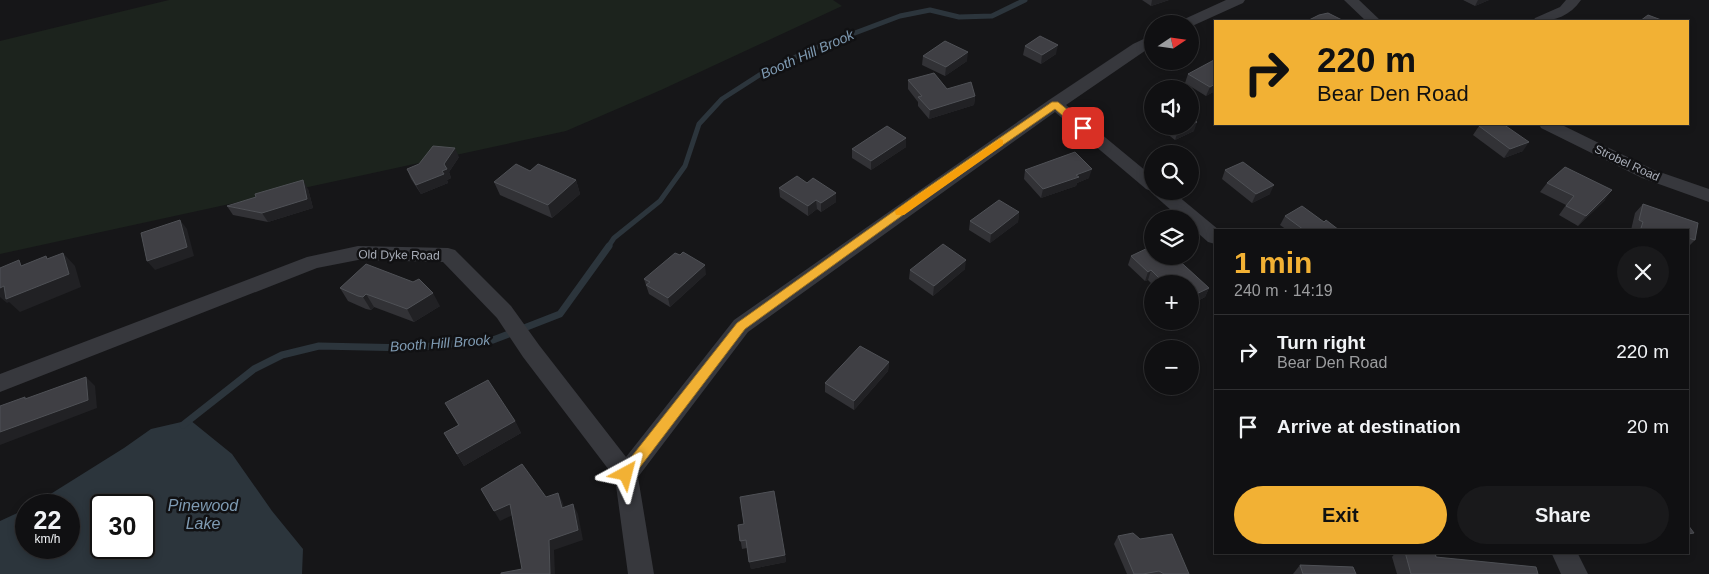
<!DOCTYPE html>
<html lang="en">
<head>
<meta charset="utf-8">
<style>
	:root { --surface:#101012; --page:#19191b; --text:#f1f3f6; --muted:#9c9d9f; --line:#303032; --accent:#f2b134 }
	body { margin:0; font-family:Arial,sans-serif; background:var(--page); color:var(--text); height:100vh; display:flex; flex-direction:column; font-size:19px; white-space:nowrap }
	* { box-sizing:border-box; margin:0 }
	p { font-size:16px; color:var(--muted) }
	.icon { flex:none; width:28px; height:28px; fill:none; stroke:currentColor; stroke-width:2; stroke-linecap:round; stroke-linejoin:round }
	.map { position:relative; flex:1; overflow:hidden }
	.sheet { position:absolute; left:1214px; top:229px; width:475px; height:325px; display:flex; flex-direction:column; background:var(--surface); border-radius:0px; box-shadow:0 2px 8px #0003,0 0 0 1px var(--line) }
	.sheet>* { flex:none }
	.hud { position:absolute; left:1214px; top:20px; width:475px; height:105px; border-radius:0px; box-shadow:0 2px 8px #0003,0 0 0 1px var(--line); background:#f2b134; color:#111; overflow:hidden }
	.needle { width:32px; rotate:77deg }
	.controls { position:absolute; left:1144px; top:15px; display:grid; gap:10px }
	.controls a { display:grid; place-items:center; width:55px; height:55px; border-radius:50%; background:var(--surface); box-shadow:0 2px 8px #0003,0 0 0 1px var(--line); font-size:25px }
	.speed { position:absolute; left:15px; top:494px; display:flex; gap:10px; font-size:25px; font-weight:700; text-align:center }
	.speed>* { display:grid; place-content:center; width:65px; height:65px; border-radius:50%; background:var(--surface); box-shadow:0 2px 8px #0003,0 0 0 1px var(--line); line-height:1 }
	.speed small { font-size:12px; font-weight:400 }
	.speed .limit { border:2px solid #111; border-radius:8px; background:#fff; color:#111 }
	.pin { position:absolute; display:grid; place-items:center; width:42px; height:42px; color:#fff; margin:-21px; border-radius:10px; box-shadow:0 2px 8px #0006 }
	.me { position:absolute; width:55px; margin:-28px; rotate:38deg; stroke-linejoin:round; filter:drop-shadow(0 0 4px #0008) }
	.turn { display:flex; align-items:center; gap:18px; height:105px; padding:0 20px; font-size:22px }
	.turn .icon { width:65px; height:65px; stroke-width:2.5 }
	.turn b { display:block; font-size:35px; line-height:42px }
	.round { display:grid; place-items:center; flex:none; width:52px; height:52px; border-radius:26px; background:var(--page) }
	.summary { display:flex; align-items:center; justify-content:space-between; height:85px; padding:0 20px }
	h1 { font-size:30px; font-weight:700; line-height:38px; color:var(--accent) }
	.action { display:flex; gap:10px; margin-top:auto; padding:10px 20px }
	.action a { flex:1; height:58px; border-radius:30px; background:var(--accent); color:#111; font-size:20px; font-weight:700; line-height:58px; text-align:center }
	.action a+a { background:var(--page); color:var(--text) }
	ul { padding:0; list-style:none }
	li { display:flex; align-items:center; gap:15px; height:75px; padding:0 20px; border-top:1px solid var(--line) }
	li div { flex:1 }
	li b { display:block; font-size:19px }
	li em { font-style:normal }
	.map>svg:first-child { display:block }
	.green { fill:#1c231d }
	.water { fill:#2c353c; fill-rule:evenodd }
	.lines { fill:none; stroke-linecap:round; stroke-linejoin:round }
	.stream-far1 { stroke:#2c353c; stroke-width:5 }
	.stream { stroke:#2c353c; stroke-width:7 }
	.minor { fill:#37383d; fill-rule:evenodd }
	.wall { fill:#323236 }
	.shaded-wall { fill:#212124 }
	.building { fill:#3f3f44; stroke:#4f5156 }
	.route { fill:#f2b134; stroke:#9d7322 }
	.slow { fill:#f59e0b }
	.labels { text-anchor:middle; dominant-baseline:central; stroke-width:5; stroke-linejoin:round; paint-order:stroke }
	.street-label { font-size:12px; fill:#a8adb8; stroke:#111113 }
	.water-label { font-size:14px; font-style:italic; fill:#7f9bb3; stroke:#111113 }
	.near-water-label { font-size:16px; font-style:italic; fill:#7f9bb3; stroke:#111113 }
</style>
</head>
<body>
<div class="map">
<svg width="1709" height="574" viewBox="0 0 1709 574">
	<rect width="100%" height="100%" fill="#161618"/>
	<polygon class="green" points="169,0 833,0 842,6 661,90 566,131 0,254 0,41"/>
	<path class="water" d="M190 420 232 454 272 511 303 549 302 574H0V521L26 509V548H69V505H33L124 448 151 429ZM101 505H144V548H101Z"/>
	<g class="lines">
		<polyline class="stream-far1" points="608,247 614,238 660,201 685,166 699,124 722,99 764,72 815,48 900,16 930,10 959,17 992,16 1025,0"/>
		<polyline class="stream" points="183,425 254,369 282,355 319,346 411,348 493,340 560,314 609,246"/>
		<g class="minor">
			<polygon points="1226,0 1245,0 1243,3 1190,27 1190,24 1178,24 1180,21"/>
			<polygon points="1344,0 1359,0 1381,21 1366,21"/>
			<path d="M1566 0H1581C1569 17 1553 22 1533 21L1535 18 1560 7Z"/>
			<polygon points="1152,35 1152,46 1066,105 1152,176 1152,191 1172,191 1219,230 1215,230 1215,244 1208,242 1190,226 1190,219 1181,219 1154,195 1151,191 1146,189 1055,112 748,332 638,477 654,574 628,574 615,478 523,357 497,318 443,262 358,260 317,268 0,392 0,374 307,257 358,246 448,248 455,250 511,306 539,345 626,457 734,320 1049,100 1133,44"/>
			<polygon points="1539,124 1560,124 1654,170 1709,189 1709,202 1642,178 1541,128"/>
			<polygon points="1551,552 1577,552 1588,574 1561,574"/>
		</g>
	</g>
	<g class="wall">
		<polygon points="1142,0 1169,0 1151,6"/>
		<polygon points="1463,0 1489,0 1475,6"/>
		<polygon points="1025,46 1056,54 1041,64 1023,55"/>
		<polygon points="923,56 967,61 945,76 922,65"/>
		<polygon points="1215,60 1215,91 1206,96 1185,83 1188,74"/>
		<polygon points="908,80 975,96 974,105 929,119 918,106 918,102 908,89"/>
		<polygon points="1152,107 1152,123 1146,118 1149,109"/>
		<polygon points="1157,126 1190,126 1194,131 1175,140"/>
		<polygon points="1479,126 1523,151 1504,158 1473,135"/>
		<polygon points="906,138 906,147 871,170 852,158 852,149"/>
		<polygon points="459,157 449,172 451,178 447,180 448,183 421,194 411,179 407,169"/>
		<polygon points="1025,170 1089,178 1077,183 1076,186 1041,198 1024,179"/>
		<polygon points="1225,170 1270,194 1252,203 1222,179"/>
		<polygon points="530,171 576,180 580,194 552,218 500,195 494,182"/>
		<polygon points="1547,183 1605,200 1578,226 1559,215 1566,205 1540,192"/>
		<polygon points="779,188 836,202 821,212 817,209 808,216 780,197"/>
		<polygon points="308,189 313,208 268,222 233,215 227,206"/>
		<polygon points="1643,204 1698,223 1695,240 1688,247 1688,230 1631,230 1635,213"/>
		<polygon points="1019,212 1018,222 990,243 969,230 970,221"/>
		<polygon points="1285,216 1339,230 1287,230 1280,225"/>
		<polygon points="1131,256 1209,288 1205,297 1190,305 1190,284 1152,284 1148,280 1145,281 1128,265"/>
		<polygon points="965,269 933,296 909,279 910,270"/>
		<polygon points="706,274 670,307 649,294 644,279"/>
		<polygon points="340,288 440,306 414,322 374,307 371,310 366,309 348,301"/>
		<polygon points="889,362 888,371 854,410 825,392 825,383"/>
		<polygon points="445,403 515,421 521,433 464,466 444,433 458,425"/>
		<polygon points="738,525 785,555 786,562 751,569 747,548 742,549"/>
		<polygon points="1118,536 1189,574 1127,574 1114,544"/>
		<polygon points="1396,552 1435,552 1436,557 1538,574 1397,574 1392,557"/>
		<polygon points="1300,565 1356,574 1293,574"/>
	</g>
	<g class="shaded-wall">
		<polygon points="1152,0 1169,0 1151,6"/>
		<polygon points="1478,0 1489,0 1475,6"/>
		<polygon points="1058,45 1056,54 1041,64 1042,55"/>
		<polygon points="968,52 967,61 945,76 946,67"/>
		<polygon points="1215,84 1215,91 1206,96 1210,87"/>
		<polygon points="975,96 974,105 929,119 930,110"/>
		<polygon points="1197,122 1194,131 1175,140 1178,131 1188,126 1190,126 1190,125"/>
		<polygon points="906,138 906,147 871,170 871,161"/>
		<polygon points="1529,142 1523,151 1504,158 1510,149"/>
		<polygon points="455,148 459,157 449,172 451,178 447,180 448,183 421,194 416,185 442,171 444,164"/>
		<polygon points="1092,169 1089,178 1077,183 1076,186 1041,198 1043,189 1076,175"/>
		<polygon points="303,180 308,189 313,208 268,222 262,213"/>
		<polygon points="576,180 580,194 552,218 548,205"/>
		<polygon points="1274,185 1270,194 1252,203 1256,194"/>
		<polygon points="1612,190 1605,200 1578,226 1586,216"/>
		<polygon points="836,193 836,202 821,212 821,203"/>
		<polygon points="816,200 817,209 808,216 808,206"/>
		<polygon points="1019,212 1018,222 990,243 991,234"/>
		<polygon points="180,220 187,229 194,256 155,270 147,261"/>
		<polygon points="63,253 75,266 81,287 20,312 9,302 7,303 0,297 0,288"/>
		<polygon points="966,260 965,269 933,296 934,286"/>
		<polygon points="705,265 706,274 670,307 668,298"/>
		<polygon points="1151,270 1148,280 1145,281 1148,272"/>
		<polygon points="1209,288 1205,297 1190,305 1190,297"/>
		<polygon points="433,293 440,306 414,322 407,309"/>
		<polygon points="366,294 374,307 371,310 363,297"/>
		<polygon points="889,362 888,371 854,410 854,401"/>
		<polygon points="86,377 95,386 97,408 0,445 0,432"/>
		<polygon points="515,421 521,433 464,466 457,454"/>
		<polygon points="558,493 563,503 566,518 562,508"/>
		<polygon points="510,504 515,514 500,521 494,511"/>
		<polygon points="573,504 578,514 583,540 554,550 555,574 550,574 549,540"/>
		<polygon points="785,555 786,562 751,569 749,562"/>
	</g>
	<g class="building">
		<polygon points="1328,13 1344,21 1307,21 1319,15"/>
		<polygon points="1648,15 1664,21 1640,21"/>
		<polygon points="1040,36 1058,45 1042,55 1025,46"/>
		<polygon points="945,41 968,52 946,67 923,56"/>
		<polygon points="1214,60 1215,60 1215,84 1210,87 1188,74"/>
		<polygon points="934,73 947,89 971,82 975,96 930,110 918,97 922,96 908,80"/>
		<polygon points="1152,107 1152,112 1149,109"/>
		<polygon points="1190,116 1197,122 1190,125"/>
		<polygon points="1486,124 1503,124 1529,142 1510,149 1479,126"/>
		<polygon points="887,126 906,138 871,161 852,149"/>
		<polygon points="1171,126 1188,126 1178,131"/>
		<polygon points="433,146 455,148 444,164 447,169 442,171 444,174 416,185 407,169 419,164"/>
		<polygon points="1075,152 1092,169 1076,175 1079,177 1043,189 1025,170"/>
		<polygon points="1243,162 1274,185 1256,194 1225,170"/>
		<polygon points="516,164 530,171 538,164 576,180 548,205 494,182"/>
		<polygon points="1565,167 1612,190 1586,216 1566,206 1574,196 1547,183"/>
		<polygon points="797,176 807,183 813,178 836,193 821,203 816,200 808,206 779,188"/>
		<polygon points="303,180 307,199 262,213 227,206 256,197 255,194"/>
		<polygon points="999,200 1019,212 991,234 970,221"/>
		<polygon points="1643,204 1698,223 1695,240 1688,238 1688,230 1646,230 1641,228 1643,222 1639,220"/>
		<polygon points="1302,206 1324,222 1326,220 1339,230 1304,230 1285,216"/>
		<polygon points="180,220 187,247 147,261 141,233"/>
		<polygon points="943,244 966,260 934,286 910,270"/>
		<polygon points="1152,246 1152,256 1174,256 1209,288 1190,297 1190,284 1165,284 1151,270 1148,272 1131,256"/>
		<polygon points="683,252 705,265 668,298 646,285 650,282 644,279 675,253 680,255"/>
		<polygon points="63,253 69,274 6,299 4,286 0,288 0,268 19,260 21,266 46,256 47,259"/>
		<polygon points="366,264 413,282 419,279 433,293 407,309 366,294 363,297 358,296 340,288"/>
		<polygon points="860,346 889,362 854,401 825,383"/>
		<polygon points="86,377 88,400 0,432 0,406 25,397 25,399"/>
		<polygon points="488,380 515,421 457,454 444,433 459,425 445,403"/>
		<polygon points="522,464 546,497 558,493 562,508 573,504 578,530 549,540 550,574 501,574 501,573 522,569 510,504 494,511 481,489"/>
		<polygon points="774,491 785,555 749,562 746,540 740,541 738,525 744,524 740,497"/>
		<polygon points="1688,525 1694,533 1688,534"/>
		<polygon points="1133,533 1140,539 1172,534 1189,574 1164,574 1159,571 1143,574 1134,574 1118,536"/>
		<polygon points="1405,552 1435,552 1436,557 1536,567 1538,574 1411,574"/>
		<polygon points="1300,565 1353,567 1356,574 1303,574"/>
	</g>
	<polygon class="route" points="1052,102 1058,102 1086,125 1086,130 1079,130 1055,109 925,199 745,329 631,479 626,480 621,479 619,474 621,470 737,323 918,194"/>
	<polygon class="slow" points="1000,139 1003,140 1003,145 904,215 896,215 895,212 896,210"/>
	<g class="labels">
		<g class="street-label">
			<text transform="translate(1627 163) rotate(25)">Strobel Road</text>
			<text transform="translate(399 255) rotate(1)">Old Dyke Road</text>
		</g>
		<g class="water-label">
			<text transform="translate(807 54) rotate(-24)">Booth Hill Brook</text>
			<text transform="translate(440 343) rotate(-4)">Booth Hill Brook</text>
		</g>
		<g class="near-water-label">
			<text x="203" y="505">Pinewood<tspan x="203" dy="18">Lake</tspan></text>
		</g>
	</g>
</svg>
<div class="controls">
<a><svg class="needle" viewBox="-14 -14 28 28"><path d="M0-13l5 13h-10z" fill="#e53935"/><path d="M0 13l5-13h-10z" fill="#9c9d9f"/></svg></a>
<a><svg class="icon" aria-label="sound" viewBox="0 0 24 24"><path d="M4 9h4l5-4v14l-5-4H4zM17 9q2 3 0 6"/></svg></a>
<a><svg class="icon" aria-label="search" viewBox="0 0 24 24"><circle cx="10" cy="10" r="6"/><path d="M15 15l6 6"/></svg></a>
<a><svg class="icon" aria-label="layers" viewBox="0 0 24 24"><path d="M12 4l9 5-9 5-9-5zM3 14l9 5 9-5"/></svg></a>
<a>+</a>
<a>−</a>
</div>
<div class="speed"><div>22<small>km/h</small></div><div class="limit">30</div></div>
<div class="pin" style="left:1083px;top:128px;background:#d93025"><svg class="icon" aria-label="arrive" viewBox="0 0 24 24"><path d="M6 21V4h12l-3 4 3 4H6"/></svg></div>
<svg class="me" style="left:626px;top:474px" viewBox="-20 -20 40 40"><path d="M0-17L14 15 0 8-14 15z" fill="#f2b134" stroke="#fff" stroke-width="4"/></svg>
<div class="hud">
<div class="turn"><svg class="icon" aria-label="right" viewBox="0 0 24 24"><path d="M7 20v-9h11M14 6l5 5-5 5"/></svg><div><b>220 m</b>Bear Den Road</div></div>
</div>
<section class="sheet">
<div class="summary"><div><h1>1 min</h1><p>240 m · 14:19</p></div><a class="round"><svg class="icon" aria-label="close" viewBox="0 0 24 24"><path d="M6 6l12 12M18 6L6 18"/></svg></a></div>
<ul>
<li><svg class="icon" aria-label="right" viewBox="0 0 24 24"><path d="M7 20v-9h11M14 6l5 5-5 5"/></svg><div><b>Turn right</b><p>Bear Den Road</p></div><em>220 m</em></li>
<li><svg class="icon" aria-label="arrive" viewBox="0 0 24 24"><path d="M6 21V4h12l-3 4 3 4H6"/></svg><div><b>Arrive at destination</b></div><em>20 m</em></li>
</ul>
<div class="action"><a>Exit</a><a>Share</a></div>
</section>
</div>
</body>
</html>
